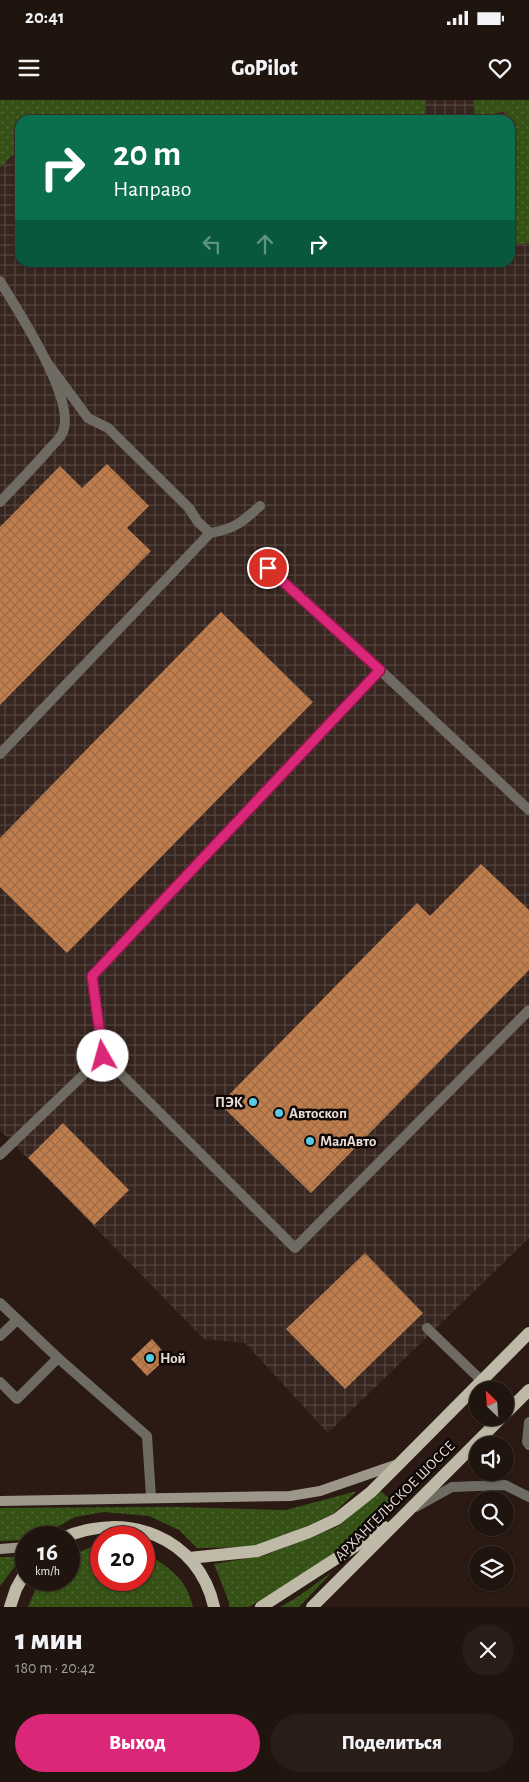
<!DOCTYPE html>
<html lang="ru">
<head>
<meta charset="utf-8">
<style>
	:root { --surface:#20140e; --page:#281d17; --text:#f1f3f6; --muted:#a29e9e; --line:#3d332e; --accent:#db2777 }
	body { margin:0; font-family:"Alegreya Sans",sans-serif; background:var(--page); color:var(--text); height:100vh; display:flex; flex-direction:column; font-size:19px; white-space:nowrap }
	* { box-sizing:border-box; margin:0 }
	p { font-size:16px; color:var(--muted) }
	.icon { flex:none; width:28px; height:28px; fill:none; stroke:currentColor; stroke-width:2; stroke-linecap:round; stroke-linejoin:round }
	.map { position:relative; height:1507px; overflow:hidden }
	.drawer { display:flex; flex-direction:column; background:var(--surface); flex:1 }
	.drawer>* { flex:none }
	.top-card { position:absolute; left:15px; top:15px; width:500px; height:152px; border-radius:15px; box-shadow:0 1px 4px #0004,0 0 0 1px var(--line); background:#0b6e4f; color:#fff; overflow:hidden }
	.needle { width:32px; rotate:335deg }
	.buttons { position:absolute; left:469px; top:1281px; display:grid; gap:10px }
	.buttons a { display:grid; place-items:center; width:45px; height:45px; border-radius:50%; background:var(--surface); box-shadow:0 1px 4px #0004,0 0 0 1px var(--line); font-size:25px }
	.speed { position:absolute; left:15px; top:1426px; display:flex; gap:10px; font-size:25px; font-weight:700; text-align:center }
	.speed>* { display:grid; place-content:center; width:65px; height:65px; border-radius:50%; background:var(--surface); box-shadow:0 1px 4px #0004,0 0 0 1px var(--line); line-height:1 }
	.speed small { font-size:12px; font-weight:400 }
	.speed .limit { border:8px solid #d22; background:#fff; color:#111 }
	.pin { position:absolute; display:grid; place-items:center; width:42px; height:42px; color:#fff; margin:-21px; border:2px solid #fff; border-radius:50%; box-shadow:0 1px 5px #0007 }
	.me { position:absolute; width:55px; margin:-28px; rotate:353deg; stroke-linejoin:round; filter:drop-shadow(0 0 4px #0008) }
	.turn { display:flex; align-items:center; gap:18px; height:105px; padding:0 15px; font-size:22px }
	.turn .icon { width:65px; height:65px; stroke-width:2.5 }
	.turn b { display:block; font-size:35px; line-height:42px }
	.lanes { display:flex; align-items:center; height:48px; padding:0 15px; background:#0003; justify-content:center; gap:25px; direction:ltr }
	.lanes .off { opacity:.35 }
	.round { display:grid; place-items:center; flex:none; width:52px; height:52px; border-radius:26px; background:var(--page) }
	.overview { display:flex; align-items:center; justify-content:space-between; height:85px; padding:0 15px }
	h1 { font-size:30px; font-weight:800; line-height:38px }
	.button { display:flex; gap:10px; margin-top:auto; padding:10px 15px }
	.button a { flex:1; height:58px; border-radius:30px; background:var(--accent); color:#fff; font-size:20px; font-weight:800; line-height:58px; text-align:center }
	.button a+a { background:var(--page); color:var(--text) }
	.status { display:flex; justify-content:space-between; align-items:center; height:35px; padding:0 25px; background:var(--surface); direction:ltr }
	.status svg { height:14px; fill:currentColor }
	header { display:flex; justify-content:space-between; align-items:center; height:65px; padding:0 15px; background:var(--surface); font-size:22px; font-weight:800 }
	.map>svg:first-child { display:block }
	.industrial { fill:url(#industrial-grid); fill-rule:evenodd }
	.grass { fill:url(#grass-dots) }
	.building { fill:url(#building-cross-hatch) }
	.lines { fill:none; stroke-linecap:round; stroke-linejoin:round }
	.lane { stroke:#6e6b63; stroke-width:10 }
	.secondary { stroke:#9c9789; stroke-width:10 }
	.primary { stroke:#bfb9a7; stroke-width:12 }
	.route-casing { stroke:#8e194d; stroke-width:12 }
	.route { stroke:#db2777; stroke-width:9 }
	.poi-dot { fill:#58c9e3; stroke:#0e0705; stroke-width:2 }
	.labels { text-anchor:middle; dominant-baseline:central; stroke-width:5; stroke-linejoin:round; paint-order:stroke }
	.poi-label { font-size:15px; font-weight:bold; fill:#e9ddd8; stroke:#0e0705; text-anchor:start }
	.street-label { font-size:15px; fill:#e9ddd8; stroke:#0e0705 }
</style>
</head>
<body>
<div class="status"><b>20:41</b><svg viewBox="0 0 49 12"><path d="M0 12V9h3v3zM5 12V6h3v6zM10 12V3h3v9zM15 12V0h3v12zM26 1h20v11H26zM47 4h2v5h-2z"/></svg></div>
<header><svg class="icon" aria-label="menu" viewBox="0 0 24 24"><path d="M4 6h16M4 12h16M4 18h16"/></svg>GoPilot<svg class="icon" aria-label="heart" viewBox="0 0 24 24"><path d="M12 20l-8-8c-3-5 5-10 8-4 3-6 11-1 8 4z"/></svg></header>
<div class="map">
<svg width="529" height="1507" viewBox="0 0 529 1507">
	<defs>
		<pattern id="industrial-grid" width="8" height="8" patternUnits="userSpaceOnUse" patternTransform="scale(1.25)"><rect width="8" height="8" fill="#37251f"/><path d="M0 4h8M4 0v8" fill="none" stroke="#54443f"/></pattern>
		<pattern id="grass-dots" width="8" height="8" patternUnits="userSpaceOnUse" patternTransform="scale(1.25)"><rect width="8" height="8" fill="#355115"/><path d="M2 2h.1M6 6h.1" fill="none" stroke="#526a36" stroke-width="1.8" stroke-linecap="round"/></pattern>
		<pattern id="building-cross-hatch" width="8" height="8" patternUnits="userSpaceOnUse" patternTransform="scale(1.25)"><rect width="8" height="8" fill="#c17e4c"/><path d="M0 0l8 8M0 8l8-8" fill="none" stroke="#9c6c49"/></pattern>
	</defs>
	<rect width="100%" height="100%" fill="#2b1a13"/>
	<path class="industrial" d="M0 0H529V1138L328 1333 245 1243 204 1239 0 1030ZM20 20H510V162H20Z"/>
	<g class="grass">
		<polygon points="0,0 426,0 426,5 423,17 412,20 20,20 20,50 15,53 0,67"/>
		<polygon points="473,0 529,0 529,143 512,145 510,143 510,79 512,64 510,20 508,20 506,11 475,18"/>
		<polygon points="357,1391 333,1414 259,1447 197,1448 179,1430 149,1416 104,1412 75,1417 39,1437 26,1438 26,1440 0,1441 0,1408 176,1407 286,1410"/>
		<polygon points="380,1391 396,1404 320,1463 275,1491 249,1507 229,1507 229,1502 214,1464 266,1455 339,1426"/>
		<path d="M94 1446H101V1480H144V1452C168 1467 186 1477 193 1507H28L37 1486 42 1480H69V1456Z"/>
		<polygon points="0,1457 22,1457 0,1486"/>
		<polygon points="332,1472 299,1507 280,1507 296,1498"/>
	</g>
	<g class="building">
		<polygon points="107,364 149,406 127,428 151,451 0,605 0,427 60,366 82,388"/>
		<polygon points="221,512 313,602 67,853 0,787 0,738"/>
		<polygon points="481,764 529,810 529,870 311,1093 220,1004 417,803 430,816"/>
		<polygon points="63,1023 129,1090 94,1125 28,1058"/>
		<polygon points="365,1153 423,1213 345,1289 286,1229"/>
		<polygon points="152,1239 168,1257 147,1276 131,1259"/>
	</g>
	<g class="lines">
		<g class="lane">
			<path d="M0 181C17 210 79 302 62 334 59 339 54 344 50 348 34 367 17 384 0 402"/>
			<path d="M46 261 88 318 108 328 189 408 198 422 210 433C235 429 242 422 260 406"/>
			<polyline points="268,468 380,570 92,877 103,956 295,1148 529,910"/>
			<polyline points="380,570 529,710"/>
			<polyline points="0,654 210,433"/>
			<polyline points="0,1055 103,956"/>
			<polyline points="0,1203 58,1258 147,1336 151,1397"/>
			<polyline points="427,1228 482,1281"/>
			<polyline points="0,1236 17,1220"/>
			<polyline points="0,1282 17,1299 58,1258"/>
			<polyline points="529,1322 527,1342 529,1345"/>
			<polyline points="416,1407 452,1387 505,1385 529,1397"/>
		</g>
		<g class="secondary">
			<polyline points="0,1401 290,1396 320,1391 398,1364"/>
			<polyline points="0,1449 26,1447"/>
		</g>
		<g class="primary">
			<polyline points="505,1314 529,1290"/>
			<path d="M63 1438C126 1410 199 1437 214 1507"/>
			<polyline points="189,1458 257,1451 309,1432 337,1419 371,1392 401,1362 529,1233"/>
			<polyline points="10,1507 16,1489 26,1471"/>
			<polyline points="261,1507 385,1427"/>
			<polyline points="312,1507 501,1318"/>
		</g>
	</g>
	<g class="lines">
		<defs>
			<polyline id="route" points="103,956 92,876 380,570 268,468"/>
		</defs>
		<use href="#route" class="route-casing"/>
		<use href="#route" class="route"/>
	</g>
	<g class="poi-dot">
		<circle cx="253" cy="1002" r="5"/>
		<circle cx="279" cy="1013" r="5"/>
		<circle cx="310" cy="1041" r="5"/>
		<circle cx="150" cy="1258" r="5"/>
	</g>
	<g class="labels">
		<g class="poi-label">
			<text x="243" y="1002" text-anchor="end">ПЭК</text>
			<text x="289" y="1013">Автоскоп</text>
			<text x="320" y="1041">МалАвто</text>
			<text x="160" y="1258">Ной</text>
		</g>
		<g class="street-label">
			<text transform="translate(395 1401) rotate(-45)">АРХАНГЕЛЬСКОЕ ШОССЕ</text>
		</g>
	</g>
</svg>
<div class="buttons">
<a><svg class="needle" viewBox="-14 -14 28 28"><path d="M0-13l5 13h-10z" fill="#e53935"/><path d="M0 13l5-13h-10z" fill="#a29e9e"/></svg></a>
<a><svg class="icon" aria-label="sound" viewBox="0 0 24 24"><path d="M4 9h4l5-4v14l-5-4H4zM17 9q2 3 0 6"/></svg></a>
<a><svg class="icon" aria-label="search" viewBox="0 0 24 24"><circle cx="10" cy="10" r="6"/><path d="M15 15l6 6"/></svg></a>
<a><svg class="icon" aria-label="layers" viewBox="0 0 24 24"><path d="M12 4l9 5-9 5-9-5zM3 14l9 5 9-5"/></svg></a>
</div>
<div class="speed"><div>16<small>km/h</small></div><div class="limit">20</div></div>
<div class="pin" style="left:268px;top:468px;background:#d93025"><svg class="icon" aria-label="arrive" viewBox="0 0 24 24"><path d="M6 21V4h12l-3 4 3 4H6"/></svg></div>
<svg class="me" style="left:103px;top:956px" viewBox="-20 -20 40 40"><circle r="19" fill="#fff"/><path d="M0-13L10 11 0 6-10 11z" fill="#db2777"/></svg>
<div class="top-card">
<div class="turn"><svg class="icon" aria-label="right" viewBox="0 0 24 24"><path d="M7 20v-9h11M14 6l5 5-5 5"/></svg><div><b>20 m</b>Направо</div></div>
<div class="lanes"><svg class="icon off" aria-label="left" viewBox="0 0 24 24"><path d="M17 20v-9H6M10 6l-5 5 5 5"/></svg><svg class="icon off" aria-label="ahead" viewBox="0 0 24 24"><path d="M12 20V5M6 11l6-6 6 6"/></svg><svg class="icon" aria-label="right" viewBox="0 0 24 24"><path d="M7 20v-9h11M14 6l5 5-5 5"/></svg></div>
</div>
</div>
<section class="drawer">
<div class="overview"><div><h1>1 мин</h1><p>180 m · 20:42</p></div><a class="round"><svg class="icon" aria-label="close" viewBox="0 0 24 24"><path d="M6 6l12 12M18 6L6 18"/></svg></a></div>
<div class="button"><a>Выход</a><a>Поделиться</a></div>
</section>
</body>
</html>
